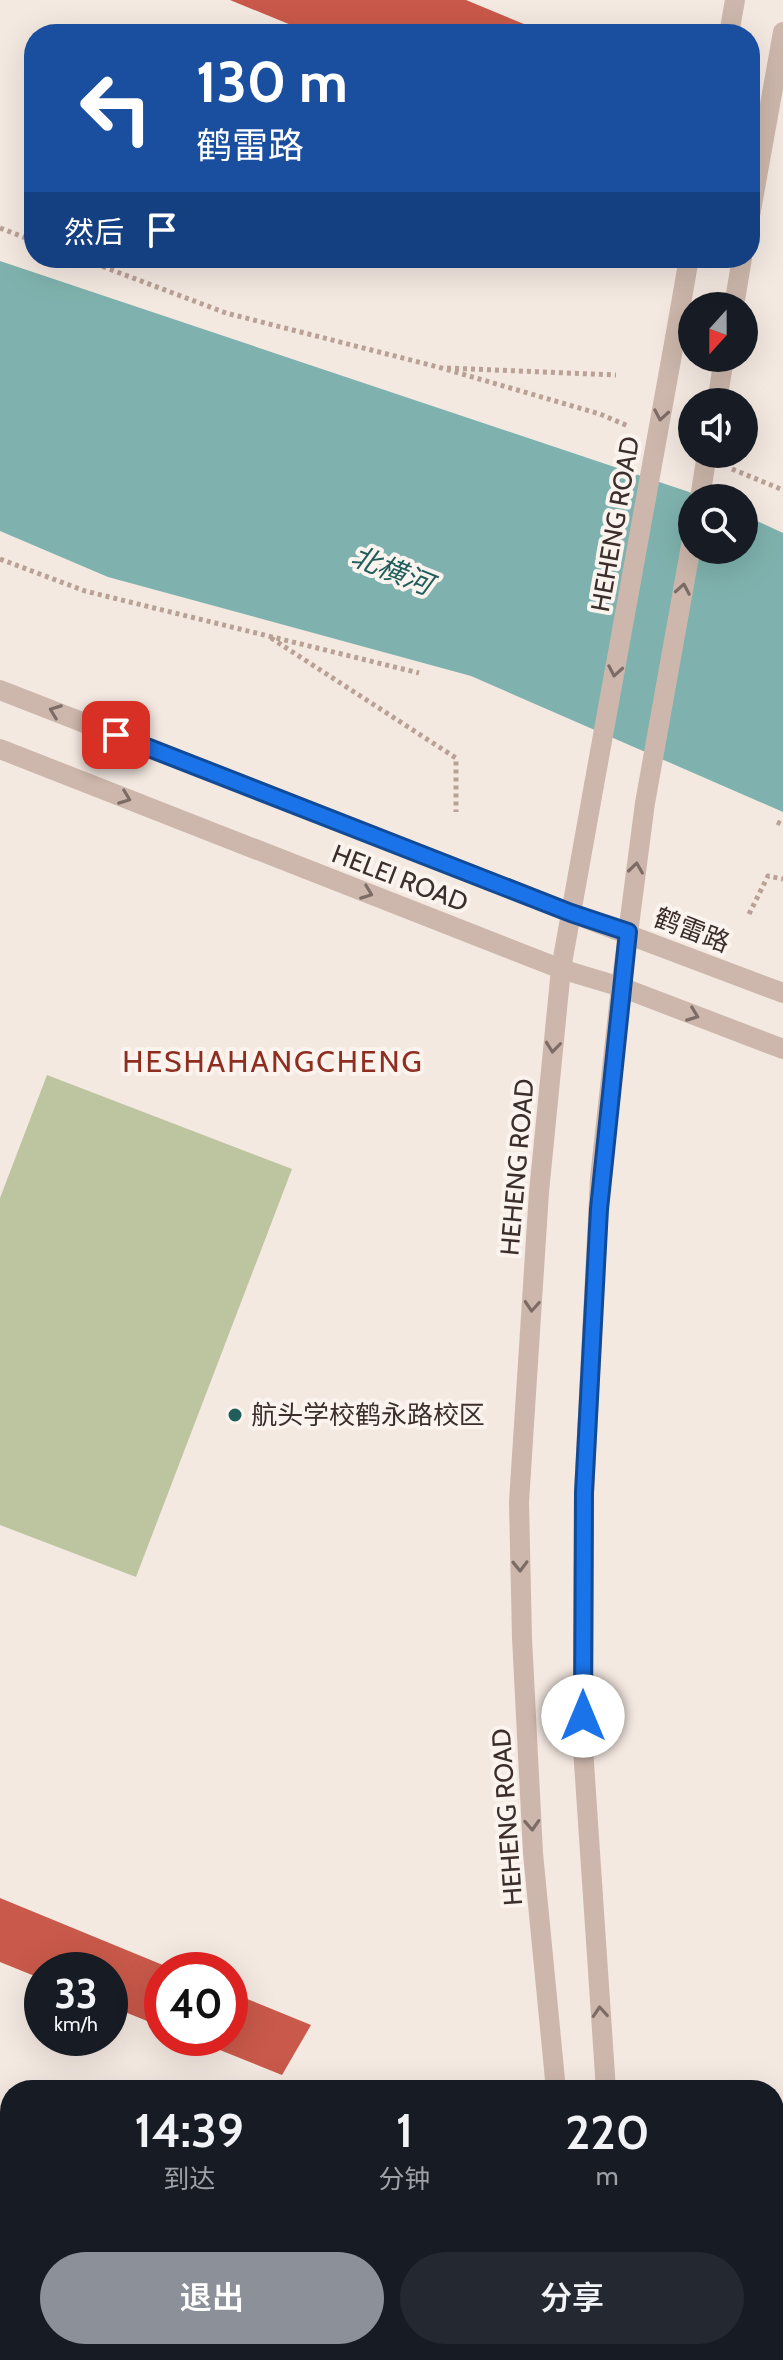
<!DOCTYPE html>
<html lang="zh">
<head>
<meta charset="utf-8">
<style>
	:root { --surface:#171b24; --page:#242831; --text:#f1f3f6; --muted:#9ea1a6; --accent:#8c9099 }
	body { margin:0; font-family:Cabin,"Noto Sans SC",sans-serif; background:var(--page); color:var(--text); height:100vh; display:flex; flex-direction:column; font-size:30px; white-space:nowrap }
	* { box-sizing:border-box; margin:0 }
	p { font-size:26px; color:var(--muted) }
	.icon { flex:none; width:44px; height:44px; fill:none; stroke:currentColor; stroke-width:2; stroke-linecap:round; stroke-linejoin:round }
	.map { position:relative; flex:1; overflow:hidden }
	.details { position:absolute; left:0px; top:2080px; width:784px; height:280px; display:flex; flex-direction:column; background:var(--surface); border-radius:32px 32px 0 0; box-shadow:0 8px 32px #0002 }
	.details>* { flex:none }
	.hud { position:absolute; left:24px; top:24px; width:736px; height:244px; border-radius:32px; box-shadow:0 8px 32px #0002; background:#1a4fa0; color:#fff; overflow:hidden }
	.needle { width:52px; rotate:201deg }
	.controls { position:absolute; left:678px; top:292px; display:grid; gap:16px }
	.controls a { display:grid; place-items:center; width:80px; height:80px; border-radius:50%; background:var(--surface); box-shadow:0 8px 32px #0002; font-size:40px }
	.speed { position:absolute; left:24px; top:1952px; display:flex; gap:16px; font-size:40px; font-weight:700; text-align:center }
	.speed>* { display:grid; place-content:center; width:104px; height:104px; border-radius:50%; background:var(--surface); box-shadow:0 8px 32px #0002; line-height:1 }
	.speed small { font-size:20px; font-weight:400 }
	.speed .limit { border:12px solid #d22; background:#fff; color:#111 }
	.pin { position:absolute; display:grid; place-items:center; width:68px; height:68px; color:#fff; margin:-34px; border-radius:16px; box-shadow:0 4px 12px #0006 }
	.me { position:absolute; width:88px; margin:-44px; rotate:0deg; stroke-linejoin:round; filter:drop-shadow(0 0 6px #0008) }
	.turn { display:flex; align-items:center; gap:28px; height:168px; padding:0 40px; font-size:36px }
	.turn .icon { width:104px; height:104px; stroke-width:2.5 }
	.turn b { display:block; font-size:56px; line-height:68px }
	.then { display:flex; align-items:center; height:76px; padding:0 40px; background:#0003; gap:16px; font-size:30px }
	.eta { display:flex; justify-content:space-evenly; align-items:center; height:136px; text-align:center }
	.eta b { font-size:48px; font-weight:600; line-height:56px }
	.primary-button { display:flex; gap:16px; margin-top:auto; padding:16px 40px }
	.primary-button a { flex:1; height:92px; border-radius:48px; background:var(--accent); color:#fff; font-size:32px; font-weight:600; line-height:92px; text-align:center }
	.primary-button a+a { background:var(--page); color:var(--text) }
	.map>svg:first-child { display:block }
	.green { fill:#bcc4a0 }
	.water { fill:#7fb2ae }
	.building { fill:#c9594a }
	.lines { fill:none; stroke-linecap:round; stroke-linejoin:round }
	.path { stroke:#b9a196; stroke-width:5; stroke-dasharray:4 4; stroke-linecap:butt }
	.minor { stroke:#cdb7ac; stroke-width:20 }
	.minor-bridge { stroke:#cdb7ac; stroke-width:20 }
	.oneway { stroke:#7d6c65 }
	.route-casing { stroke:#114b97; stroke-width:20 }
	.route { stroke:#1a73e8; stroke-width:14 }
	.poi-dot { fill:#1f5e5b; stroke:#fbf3ee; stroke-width:3 }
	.labels { text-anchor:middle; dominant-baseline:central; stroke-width:8; stroke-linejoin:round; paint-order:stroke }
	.street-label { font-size:26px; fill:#3b2e2b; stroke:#fbf3ee }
	.poi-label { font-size:26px; fill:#3b2e2b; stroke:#fbf3ee; text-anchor:start }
	.water-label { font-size:28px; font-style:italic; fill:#1f5e5b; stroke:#fbf3ee }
	.quarter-label { font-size:30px; letter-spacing:2px; fill:#8d2e21; stroke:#fbf3ee }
</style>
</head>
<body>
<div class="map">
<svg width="783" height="2360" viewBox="0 0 783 2360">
	<rect width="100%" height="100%" fill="#f4e9e1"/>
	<polygon class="green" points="47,1075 292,1169 136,1577 0,1525 0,1198"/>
	<polygon class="water" points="0,261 704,497 692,498 692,550 744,550 744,515 783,533 783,812 471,676 108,577 0,531"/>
	<g class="building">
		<polygon points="230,0 466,0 524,24 519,34 313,34"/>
		<polygon points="0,1898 175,1970 162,1970 162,2027 110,2006 110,1970 42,1970 42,1979 0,1962"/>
		<polygon points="230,1992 311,2025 282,2075 190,2038 230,2038"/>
		<polygon points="11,2350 399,2350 398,2360 11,2360"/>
	</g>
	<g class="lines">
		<g class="path">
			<polyline points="0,228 34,241"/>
			<polyline points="80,258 226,313 438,367 600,414 628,426"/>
			<polyline points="447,368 616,375"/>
			<polyline points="732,469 783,490"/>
			<polyline points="0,559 85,591 419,673"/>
			<polyline points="271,638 456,758 456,812"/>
			<polyline points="777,822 783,825"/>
			<polyline points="749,914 768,876 783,879"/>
		</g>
		<g class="minor">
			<polyline points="729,34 735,0"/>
			<polyline points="750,216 783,32"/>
			<polyline points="734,306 742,258"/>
			<polyline points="675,338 689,258"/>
			<polyline points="717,402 724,358"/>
			<polyline points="0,690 571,913 783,993"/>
			<polyline points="0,749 561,969 621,987 783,1049"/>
			<polyline points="556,2090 533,1853 522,1638 519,1502 539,1192 561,969 594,785"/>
			<polyline points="606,2090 583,1748 584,1493 600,1178 621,987 645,803 692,540"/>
			<polyline points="583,2350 584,2360"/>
			<polyline points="639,2358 783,2359"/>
		</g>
		<g class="minor-bridge">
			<polyline points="700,498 707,454"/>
			<polyline points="594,785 675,338"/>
		</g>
	</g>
	<defs><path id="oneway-chevron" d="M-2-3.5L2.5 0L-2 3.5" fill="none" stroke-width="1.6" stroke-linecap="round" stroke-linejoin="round" transform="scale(2)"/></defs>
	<g class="oneway">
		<use href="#oneway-chevron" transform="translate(661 415) rotate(100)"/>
		<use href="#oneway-chevron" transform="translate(683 589) rotate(-80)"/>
		<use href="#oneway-chevron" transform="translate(615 671) rotate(100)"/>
		<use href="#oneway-chevron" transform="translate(55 711) rotate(-159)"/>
		<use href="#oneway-chevron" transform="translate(125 798) rotate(21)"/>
		<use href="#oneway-chevron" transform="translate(636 868) rotate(-82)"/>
		<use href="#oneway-chevron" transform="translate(367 893) rotate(21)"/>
		<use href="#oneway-chevron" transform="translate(693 1015) rotate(21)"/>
		<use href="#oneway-chevron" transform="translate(553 1047) rotate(96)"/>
		<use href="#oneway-chevron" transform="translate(532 1306) rotate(94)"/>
		<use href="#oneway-chevron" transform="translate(520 1566) rotate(89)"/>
		<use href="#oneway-chevron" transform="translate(532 1825) rotate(87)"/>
		<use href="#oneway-chevron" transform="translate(600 2012) rotate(-94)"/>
	</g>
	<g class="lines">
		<defs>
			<polyline id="route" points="116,735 571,913 628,932 599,1209 584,1493 583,1716"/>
		</defs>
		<use href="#route" class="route-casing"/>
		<use href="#route" class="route"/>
	</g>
	<circle class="poi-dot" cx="235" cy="1415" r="8"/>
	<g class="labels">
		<g class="street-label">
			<text transform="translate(615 524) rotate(-80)">HEHENG ROAD</text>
			<text transform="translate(400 878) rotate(21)">HELEI ROAD</text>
			<text transform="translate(692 930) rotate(21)">鹤雷路</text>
			<text transform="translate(517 1167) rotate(-85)">HEHENG ROAD</text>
			<text transform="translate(507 1817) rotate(-94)">HEHENG ROAD</text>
		</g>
		<g class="poi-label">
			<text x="251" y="1415">航头学校鹤永路校区</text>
		</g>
		<g class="water-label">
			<text transform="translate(392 570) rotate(22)">北横河</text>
		</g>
		<g class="quarter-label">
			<text x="273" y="1061">HESHAHANGCHENG</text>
		</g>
	</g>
</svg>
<div class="controls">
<a><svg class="needle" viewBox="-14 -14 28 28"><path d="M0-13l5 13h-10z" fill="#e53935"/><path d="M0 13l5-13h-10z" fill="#9ea1a6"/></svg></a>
<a><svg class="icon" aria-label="sound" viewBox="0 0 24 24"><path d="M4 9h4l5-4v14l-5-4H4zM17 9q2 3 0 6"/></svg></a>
<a><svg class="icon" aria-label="search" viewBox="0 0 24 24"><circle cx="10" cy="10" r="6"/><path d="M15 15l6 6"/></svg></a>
</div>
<div class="speed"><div>33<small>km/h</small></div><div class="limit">40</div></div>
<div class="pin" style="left:116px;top:735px;background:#d93025"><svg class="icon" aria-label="arrive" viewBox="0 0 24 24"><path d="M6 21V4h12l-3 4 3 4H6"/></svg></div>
<svg class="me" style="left:583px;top:1716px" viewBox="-20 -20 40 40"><circle r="19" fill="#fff"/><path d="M0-13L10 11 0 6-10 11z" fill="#1a73e8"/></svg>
<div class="hud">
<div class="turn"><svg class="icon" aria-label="left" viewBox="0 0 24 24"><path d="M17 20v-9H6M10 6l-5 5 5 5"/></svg><div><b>130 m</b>鹤雷路</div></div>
<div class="then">然后<svg class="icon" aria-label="arrive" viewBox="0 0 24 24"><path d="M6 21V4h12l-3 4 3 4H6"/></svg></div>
</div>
<section class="details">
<div class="eta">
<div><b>14:39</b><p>到达</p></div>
<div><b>1</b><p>分钟</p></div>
<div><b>220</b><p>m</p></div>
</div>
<div class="primary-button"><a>退出</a><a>分享</a></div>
</section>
</div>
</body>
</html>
